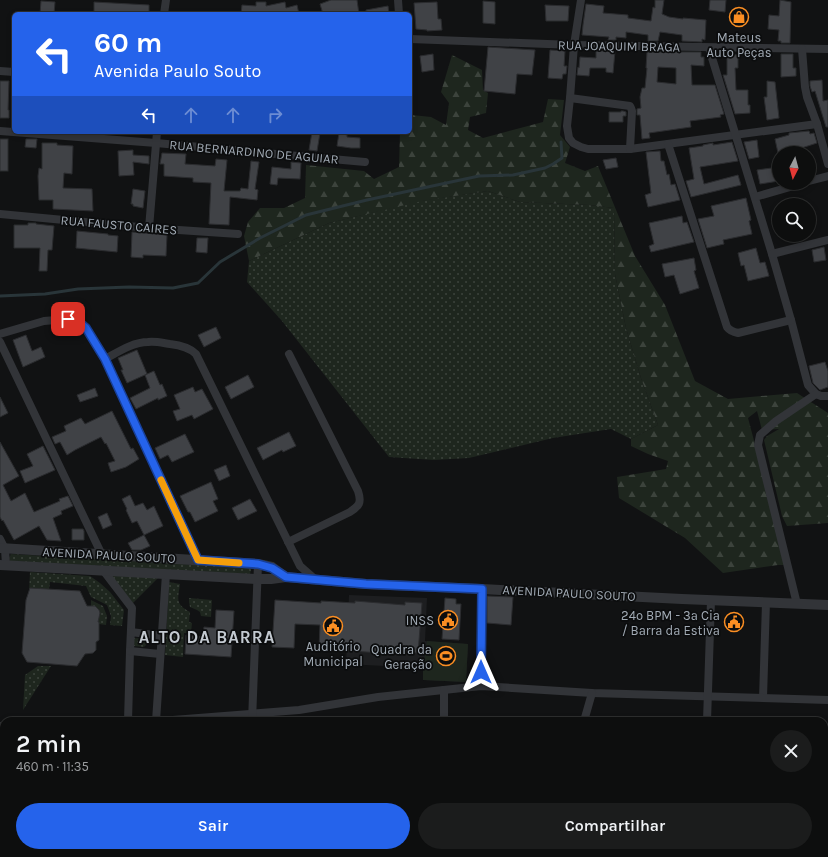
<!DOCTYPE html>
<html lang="pt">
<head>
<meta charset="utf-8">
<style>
	:root { --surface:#0d0e0e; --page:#1b1c1c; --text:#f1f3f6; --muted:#9a9c9e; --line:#2d2e2e; --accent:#2563eb }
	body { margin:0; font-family:Karla,sans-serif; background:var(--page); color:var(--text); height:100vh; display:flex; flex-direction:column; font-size:15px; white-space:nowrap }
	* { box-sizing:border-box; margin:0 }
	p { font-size:13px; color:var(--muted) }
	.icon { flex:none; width:22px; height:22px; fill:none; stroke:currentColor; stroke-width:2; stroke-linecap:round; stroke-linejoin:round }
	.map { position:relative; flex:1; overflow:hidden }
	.panel { position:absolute; left:0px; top:717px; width:828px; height:140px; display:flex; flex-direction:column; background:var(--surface); border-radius:12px 12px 0 0; box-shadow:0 2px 6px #0003,0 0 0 1px var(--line) }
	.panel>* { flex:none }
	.top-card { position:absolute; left:12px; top:12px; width:400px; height:122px; border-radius:6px; box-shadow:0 2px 6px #0003,0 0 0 1px var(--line); background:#2563eb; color:#fff; overflow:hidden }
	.needle { width:26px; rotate:186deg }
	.fabs { position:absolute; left:772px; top:146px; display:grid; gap:8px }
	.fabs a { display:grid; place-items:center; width:44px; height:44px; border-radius:50%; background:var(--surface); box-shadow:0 2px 6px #0003,0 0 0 1px var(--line); font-size:20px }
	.pin { position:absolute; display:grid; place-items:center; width:34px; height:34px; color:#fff; margin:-17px; border-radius:8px; box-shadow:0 2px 6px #0006 }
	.me { position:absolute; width:44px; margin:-22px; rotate:0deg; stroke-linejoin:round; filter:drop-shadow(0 0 3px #0008) }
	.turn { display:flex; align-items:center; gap:14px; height:84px; padding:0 16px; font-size:18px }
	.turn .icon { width:52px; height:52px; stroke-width:2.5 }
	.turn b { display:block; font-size:28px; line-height:34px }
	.lanes { display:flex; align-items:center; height:38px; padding:0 16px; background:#0003; justify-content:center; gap:20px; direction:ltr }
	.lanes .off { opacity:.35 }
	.round { display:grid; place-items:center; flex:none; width:42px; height:42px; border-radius:21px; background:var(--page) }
	.headline { display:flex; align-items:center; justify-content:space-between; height:68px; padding:0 16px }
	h1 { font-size:24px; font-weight:600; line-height:30px }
	.primary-button { display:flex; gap:8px; margin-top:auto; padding:8px 16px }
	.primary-button a { flex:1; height:46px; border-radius:24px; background:var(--accent); color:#fff; font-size:16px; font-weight:600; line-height:46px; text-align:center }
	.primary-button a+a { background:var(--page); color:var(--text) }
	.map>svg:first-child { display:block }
	.built { fill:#1d1e20 }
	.green { fill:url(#green-dots) }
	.forest { fill:url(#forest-firs) }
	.pitch { fill:#1e261e }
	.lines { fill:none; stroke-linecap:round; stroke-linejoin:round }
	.stream { stroke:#293539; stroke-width:3 }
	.building { fill:#404246; stroke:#2b2c2f; fill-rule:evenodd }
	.minor { stroke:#323438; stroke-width:8 }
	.tertiary { stroke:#323438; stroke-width:10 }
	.route-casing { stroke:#184099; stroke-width:10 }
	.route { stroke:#2563eb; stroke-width:7 }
	.slow { stroke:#f59e0b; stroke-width:7 }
	.labels { text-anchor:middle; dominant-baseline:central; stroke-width:3.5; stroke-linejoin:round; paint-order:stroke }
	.poi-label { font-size:13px; fill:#a2abb5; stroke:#0c0d0e; text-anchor:end }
	.street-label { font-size:13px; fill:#a2abb5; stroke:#0c0d0e }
	.district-label { font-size:17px; font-weight:bold; letter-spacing:1px; fill:#c3c9d0; stroke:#0c0d0e }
</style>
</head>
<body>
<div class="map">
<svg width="828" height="857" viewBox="0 0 828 857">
	<defs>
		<pattern id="green-dots" width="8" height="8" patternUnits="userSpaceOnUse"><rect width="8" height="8" fill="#1e261e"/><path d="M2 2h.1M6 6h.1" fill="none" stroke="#3c433c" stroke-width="1.8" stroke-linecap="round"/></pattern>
		<pattern id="forest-firs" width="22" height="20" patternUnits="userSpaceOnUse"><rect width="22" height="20" fill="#1e261e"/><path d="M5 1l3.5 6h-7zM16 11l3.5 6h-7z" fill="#3c433c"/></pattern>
	</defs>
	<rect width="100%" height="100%" fill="#111213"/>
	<polygon class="built" points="349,595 427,598 425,641 468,644 466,682 423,680 423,668 346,664"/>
	<g class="green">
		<polygon points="488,191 520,202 589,205 614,208 615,274 626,328 641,378 658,425 631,439 611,429 553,438 469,458 434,460 389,457 282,321 247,282 249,261 329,223 419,201"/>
		<polygon points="11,554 250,568 251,570 250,574 10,561 9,558"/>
		<polygon points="30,572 90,576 100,583 110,592 124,610 122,626 110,625 111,616 107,605 91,597 86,586 50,582 49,589 30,588 29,592"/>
		<polygon points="110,575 158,578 133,603"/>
		<path d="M169 582 180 584C178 599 175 604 190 612L189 622 192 623 191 633H184L183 657 165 655Z"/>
		<polygon points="189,598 212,600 211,617 201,616 200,612 197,610 190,607 189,602"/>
		<path d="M91 600 103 606 107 616 106 625 99 624V622L97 621C103 614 100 606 91 606Z"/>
		<polygon points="134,638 145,639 148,643 144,647 134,646"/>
		<polygon points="38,666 51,666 23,710 25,675"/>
	</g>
	<polygon class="forest" points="452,55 482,70 483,90 488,93 486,113 470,117 468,130 483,138 543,122 548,99 564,100 560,135 570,147 565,163 585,171 598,166 635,256 665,305 695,381 728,399 797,393 828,413 828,523 787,526 782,516 764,440 767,436 779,429 762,430 757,411 748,418 787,565 778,565 723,573 685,538 619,498 617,477 666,469 668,461 648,454 631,446 631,439 658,425 641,378 626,328 615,274 614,208 589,205 520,202 488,191 422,201 329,223 249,261 244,236 248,222 260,208 284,208 305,198 306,165 364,171 374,179 399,167 400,132 410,132 410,117 412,115 431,117 446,125 449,103 441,92"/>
	<polygon class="pitch" points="427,641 468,644 466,682 423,680 423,668"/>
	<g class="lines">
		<polyline class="stream" points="0,296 45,294 78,289 129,287 173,288 198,283 220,262 260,238 306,215 367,200 479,176 513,175 545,168 553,164 562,158 561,142"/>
	</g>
	<g class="building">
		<polygon points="331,0 357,0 359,14 323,14 320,4"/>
		<polygon points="655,0 664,0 662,14 669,17 683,19 683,18 706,20 705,40 702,39 702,42 682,41 682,35 660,32 658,41 648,41 648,35 626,32 626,38 616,37 616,40 608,40 609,37 582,35 583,25 586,4 604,6 603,13 628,15 628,18 651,21 653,7 655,8"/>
		<polygon points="710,0 726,0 725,12 709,10"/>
		<polygon points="780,0 791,2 790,43 781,43 781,41 778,41 779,30 768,29 769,15 779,16"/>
		<polygon points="41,1 55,2 54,14 40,14"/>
		<polygon points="483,1 495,2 495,24 483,23"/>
		<polygon points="94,2 149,5 149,14 94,14"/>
		<polygon points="256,2 266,2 266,6 285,2 286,8 297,5 299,14 241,14 242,5 256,6"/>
		<polygon points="437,2 438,19 441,19 442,30 427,31 427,30 416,29 414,3"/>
		<polygon points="545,5 569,6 568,21 546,21"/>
		<polygon points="388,6 389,14 366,14 366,10"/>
		<polygon points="488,47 535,50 532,75 517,74 515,94 484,91"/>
		<polygon points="550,50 565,51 564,66 567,66 566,74 563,74 562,79 548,78"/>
		<polygon points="596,51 615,51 613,73 606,72 606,68 590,68 589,76 577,75 578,67 579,68 580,57 596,58"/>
		<path d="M647 52H701V57H704V66L691 65 692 85H715L724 114 720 115 721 117 690 121 691 127 649 133 650 138 642 139 640 115H637V109L641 108 640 97 642 88H645L647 68H646ZM658 67 676 68V84L657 82Z"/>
		<polygon points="433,54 434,70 422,72 420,56"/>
		<polygon points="727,54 738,55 738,68 735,68 736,90 748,90 748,105 750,105 750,113 735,114 723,75 727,75"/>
		<polygon points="781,54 793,54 793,68 796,68 796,76 781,77"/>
		<polygon points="822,80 823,101 828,100 828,127 826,127 815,91 812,92 810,86 810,81"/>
		<polygon points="0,81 9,81 8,110 9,110 9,118 0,118"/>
		<polygon points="767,81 775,82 779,118 767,120 764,97 767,97"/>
		<polygon points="621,111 623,111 626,112 626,116 623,116 623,122 609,122 609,112 621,112"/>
		<polygon points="809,131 810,134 814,133 817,143 786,153 778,153 775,139 789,135 789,133"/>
		<polygon points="312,132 320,133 317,151 309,150"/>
		<polygon points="339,133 347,135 347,137 360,138 360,148 351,148 337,146"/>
		<rect x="0" y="139" width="8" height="32"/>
		<polygon points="26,139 37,139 36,148 25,147"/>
		<polygon points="757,140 759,157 749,159 744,142"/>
		<polygon points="732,142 738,161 700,167 704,184 738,175 741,185 691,197 686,181 694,179 689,148 703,146 703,145 713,143 713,145"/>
		<polygon points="42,143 57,143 57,145 73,146 72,174 64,173 63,188 92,189 93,211 53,209 53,200 39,200 38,176 39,168 42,169"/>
		<polygon points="133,150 133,155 149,156 149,164 133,162 134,175 119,176 118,151"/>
		<polygon points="660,151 661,161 664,161 667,175 669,174 671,185 675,184 680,200 648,207 645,195 651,193 646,152"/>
		<polygon points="162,153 186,154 185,164 215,166 216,159 227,160 224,191 240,191 241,188 248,189 251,161 259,162 255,189 258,190 257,200 230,197 229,225 209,224 211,183 193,182 193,178 164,176 164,164 160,164"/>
		<polygon points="616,158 618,167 606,169 603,160"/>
		<polygon points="291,162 301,163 300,179 278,178 277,185 270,184 272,167 291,169"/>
		<polygon points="779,167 779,181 760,184 757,170"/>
		<polygon points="133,189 145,191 143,208 133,206 133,204 131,204"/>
		<polygon points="746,198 751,220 749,221 752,234 723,240 724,244 707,248 698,219 714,216 711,206"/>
		<polygon points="682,216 683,223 687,222 694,242 651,252 649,246 654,244 649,223"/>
		<polygon points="28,223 36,223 36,224 54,226 52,250 48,250 47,271 39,271 40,248 14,248 14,225 28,225"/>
		<polygon points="77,231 108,234 108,235 118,236 117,252 76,248"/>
		<polygon points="132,232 167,235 166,256 143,255 143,258 131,257"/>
		<polygon points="197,238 208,238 207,253 196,252"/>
		<polygon points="824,247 826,260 814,262 812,250"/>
		<polygon points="756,248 760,263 765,262 769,276 748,281 744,265 741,266 738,253"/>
		<polygon points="694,258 696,270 694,271 699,288 680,294 674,275 665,277 662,264"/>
		<polygon points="216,327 221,338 204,347 198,335"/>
		<polygon points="26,335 32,351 41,347 45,357 23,367 13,340"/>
		<polygon points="137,350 147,374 127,383 121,370 123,370 118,358"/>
		<polygon points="825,362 828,371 828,387 820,390 813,383 809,366"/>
		<polygon points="154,371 160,385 162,384 167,396 158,400 158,398 136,409 130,398 150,388 145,375"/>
		<polygon points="248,375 254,387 231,399 225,387"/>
		<polygon points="193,387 195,392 202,389 213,409 194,419 192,415 177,421 173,411 180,409 174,395"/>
		<polygon points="95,388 98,396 80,402 77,395"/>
		<polygon points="0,397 8,413 0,417"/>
		<polygon points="112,411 131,449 133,448 139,459 126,467 111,472 108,463 115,461 106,443 105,444 101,437 75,450 67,455 60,442 55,444 52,437 66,431 64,426 81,418 85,424"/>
		<polygon points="289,432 296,446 283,452 282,450 263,460 257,448"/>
		<polygon points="185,434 194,452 172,462 168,455 160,459 155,448"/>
		<polygon points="0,442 19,476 3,485 11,501 25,493 34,512 60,501 59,499 68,496 73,506 61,511 62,514 53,518 61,541 47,540 39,526 14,540 3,520 2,521 0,517"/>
		<polygon points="43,446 55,470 25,483 20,471 33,466 27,454"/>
		<polygon points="226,465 230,476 219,481 214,470"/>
		<polygon points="211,482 218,499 213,501 218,511 195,522 190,512 188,512 180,496"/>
		<polygon points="130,495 135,506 143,503 147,510 154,506 163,526 144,535 137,521 132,523 126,510 127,509 122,499"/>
		<polygon points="250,499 257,511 238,520 232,508"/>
		<polygon points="107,513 112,525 103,529 98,517"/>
		<polygon points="72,529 83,529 84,531 84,540 72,540"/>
		<polygon points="144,535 150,546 141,550 132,550 128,543"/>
		<polygon points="30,588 80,591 87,606 95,606 99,610 100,613 98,622 99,622 99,640 96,642 96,650 93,653 85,654 77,666 27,662 22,653 26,600"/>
		<polygon points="487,596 513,597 511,625 487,623"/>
		<polygon points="445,598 456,599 456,604 461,604 459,640 442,639"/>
		<polygon points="275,600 321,603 321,601 355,603 355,601 405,605 405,602 422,603 418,653 397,652 397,653 382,652 382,653 319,649 320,625 295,624 294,648 272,647"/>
		<polygon points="216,610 234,611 231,657 185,654 186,635 203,637 204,627 215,628"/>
	</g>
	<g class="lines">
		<g class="minor">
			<polyline points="398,0 399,14"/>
			<polyline points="581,0 574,45 570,98 567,126 569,138 573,143 581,147 588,149 630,149 817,124"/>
			<polyline points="164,14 166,0"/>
			<polyline points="410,39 574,45 828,49"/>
			<polyline points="709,48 772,254 791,320 808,385 816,394 821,396 828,396"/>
			<polyline points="802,49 805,87 807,97 817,124 828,164"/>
			<polyline points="0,71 14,72"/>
			<polyline points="570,98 630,106 631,108 632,111 630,149"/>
			<polyline points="0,131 156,143 365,162"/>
			<path d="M668 144 727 327C730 331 733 332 738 333L791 320"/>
			<polyline points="809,181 828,176"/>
			<polyline points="755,197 804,183"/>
			<polyline points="0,214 149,228 238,234"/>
			<polyline points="149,228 157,132"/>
			<polyline points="772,254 828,240"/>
			<polyline points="0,334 44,321 68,319 74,320 79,322 86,328 105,359 198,560"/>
			<polyline points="0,342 102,555"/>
			<path d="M105 359C118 352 133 342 148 342 155 341 163 343 170 344 179 345 189 347 196 354L300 566 316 580"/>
			<polyline points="0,539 5,549 6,565"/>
			<path d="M288 542 350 512C359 506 362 503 358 491L289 354"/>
			<polyline points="103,570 132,608 130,651 128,721"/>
			<polyline points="797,604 758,445 760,435 776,421 816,394"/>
			<polyline points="131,632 162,636"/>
			<polyline points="130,651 160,654"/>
			<polyline points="481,686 482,589"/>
			<polyline points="763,698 766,602"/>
			<polyline points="156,721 166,574"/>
			<polyline points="160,721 299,710 378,697 481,686 592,693 828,700"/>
			<polyline points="252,721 258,564"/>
			<polyline points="444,721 444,690"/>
			<polyline points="584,721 592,693"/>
			<polyline points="707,721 711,600"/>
			<polyline points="0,726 4,726"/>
			<polyline points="824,785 828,785"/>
			<polyline points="0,814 4,815"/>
			<polyline points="380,857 380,853"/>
			<polyline points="549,857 550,853"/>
		</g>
		<g class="tertiary">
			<polyline points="0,548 258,564 272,567 286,577"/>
			<polyline points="0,565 257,579 271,579 286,577 366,584 482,589 682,599 828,605"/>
		</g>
	</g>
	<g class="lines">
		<defs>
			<polyline id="route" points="68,319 74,320 79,322 86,328 105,359 198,560 258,564 272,568 286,577 366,584 482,589 481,672"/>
		</defs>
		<use href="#route" class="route-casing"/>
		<use href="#route" class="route"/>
		<polyline class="slow" points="161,480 198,560 239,563"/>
	</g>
	<defs>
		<symbol id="shop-ring" viewBox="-11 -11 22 22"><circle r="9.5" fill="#0c0d0e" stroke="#fa8e23" stroke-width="1.5"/><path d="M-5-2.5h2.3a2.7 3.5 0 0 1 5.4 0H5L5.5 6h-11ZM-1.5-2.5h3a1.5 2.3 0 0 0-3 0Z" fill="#fa8e23"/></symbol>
		<symbol id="civic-ring" viewBox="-11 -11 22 22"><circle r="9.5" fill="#0c0d0e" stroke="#fa8e23" stroke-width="1.5"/><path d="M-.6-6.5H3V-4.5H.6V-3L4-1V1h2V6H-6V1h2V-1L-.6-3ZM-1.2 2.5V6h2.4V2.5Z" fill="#fa8e23"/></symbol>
		<symbol id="stadium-ring" viewBox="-11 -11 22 22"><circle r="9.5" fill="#0c0d0e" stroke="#fa8e23" stroke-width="1.5"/><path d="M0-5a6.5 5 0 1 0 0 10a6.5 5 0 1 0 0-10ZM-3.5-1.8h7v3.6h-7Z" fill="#fa8e23"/></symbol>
	</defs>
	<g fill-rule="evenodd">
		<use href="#shop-ring" x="728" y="6" width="22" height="22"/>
		<use href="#civic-ring" x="437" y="609" width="22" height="22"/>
		<use href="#civic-ring" x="723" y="611" width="22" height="22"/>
		<use href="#civic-ring" x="322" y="615" width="22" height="22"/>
		<use href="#stadium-ring" x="435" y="645" width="22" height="22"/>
	</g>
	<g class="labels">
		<g class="poi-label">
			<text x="739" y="37" text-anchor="middle">Mateus<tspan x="739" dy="15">Auto Peças</tspan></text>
			<text x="720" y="615">24º BPM - 3ª Cia<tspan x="720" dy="15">/ Barra da Estiva</tspan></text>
			<text x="434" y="620">INSS</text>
			<text x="333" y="646" text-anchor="middle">Auditório<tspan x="333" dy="15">Municipal</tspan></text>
			<text x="432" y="649">Quadra da<tspan x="432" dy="15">Geração</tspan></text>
		</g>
		<g class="street-label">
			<text transform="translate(619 46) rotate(1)">RUA JOAQUIM BRAGA</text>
			<text transform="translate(254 152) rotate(5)">RUA BERNARDINO DE AGUIAR</text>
			<text transform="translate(119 225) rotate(5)">RUA FAUSTO CAIRES</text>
			<text transform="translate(109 555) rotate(3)">AVENIDA PAULO SOUTO</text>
			<text transform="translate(569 593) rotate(3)">AVENIDA PAULO SOUTO</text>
		</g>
		<g class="district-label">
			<text x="207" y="637">ALTO DA BARRA</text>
		</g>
	</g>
</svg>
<div class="fabs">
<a><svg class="needle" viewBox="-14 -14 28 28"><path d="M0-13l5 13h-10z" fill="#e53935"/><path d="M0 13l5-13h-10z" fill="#9a9c9e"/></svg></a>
<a><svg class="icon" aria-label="search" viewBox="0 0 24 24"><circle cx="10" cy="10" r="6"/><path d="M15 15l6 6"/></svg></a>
</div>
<div class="pin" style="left:68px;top:319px;background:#d93025"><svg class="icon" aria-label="arrive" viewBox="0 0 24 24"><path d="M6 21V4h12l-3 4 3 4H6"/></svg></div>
<svg class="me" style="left:481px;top:672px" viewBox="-20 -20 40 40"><path d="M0-17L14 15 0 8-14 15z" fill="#2563eb" stroke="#fff" stroke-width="4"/></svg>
<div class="top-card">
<div class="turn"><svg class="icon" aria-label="left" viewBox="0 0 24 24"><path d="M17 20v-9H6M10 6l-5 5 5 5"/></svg><div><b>60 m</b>Avenida Paulo Souto</div></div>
<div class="lanes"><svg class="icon" aria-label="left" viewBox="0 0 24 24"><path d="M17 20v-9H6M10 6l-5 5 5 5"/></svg><svg class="icon off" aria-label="ahead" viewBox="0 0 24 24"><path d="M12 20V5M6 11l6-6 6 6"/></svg><svg class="icon off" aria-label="ahead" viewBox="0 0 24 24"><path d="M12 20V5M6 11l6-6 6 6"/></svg><svg class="icon off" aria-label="right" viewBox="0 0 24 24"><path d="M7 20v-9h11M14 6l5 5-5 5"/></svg></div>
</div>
<section class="panel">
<div class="headline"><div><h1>2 min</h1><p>460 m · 11:35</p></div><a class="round"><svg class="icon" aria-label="close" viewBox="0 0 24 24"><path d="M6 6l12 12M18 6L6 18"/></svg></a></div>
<div class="primary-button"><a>Sair</a><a>Compartilhar</a></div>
</section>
</div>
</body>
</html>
